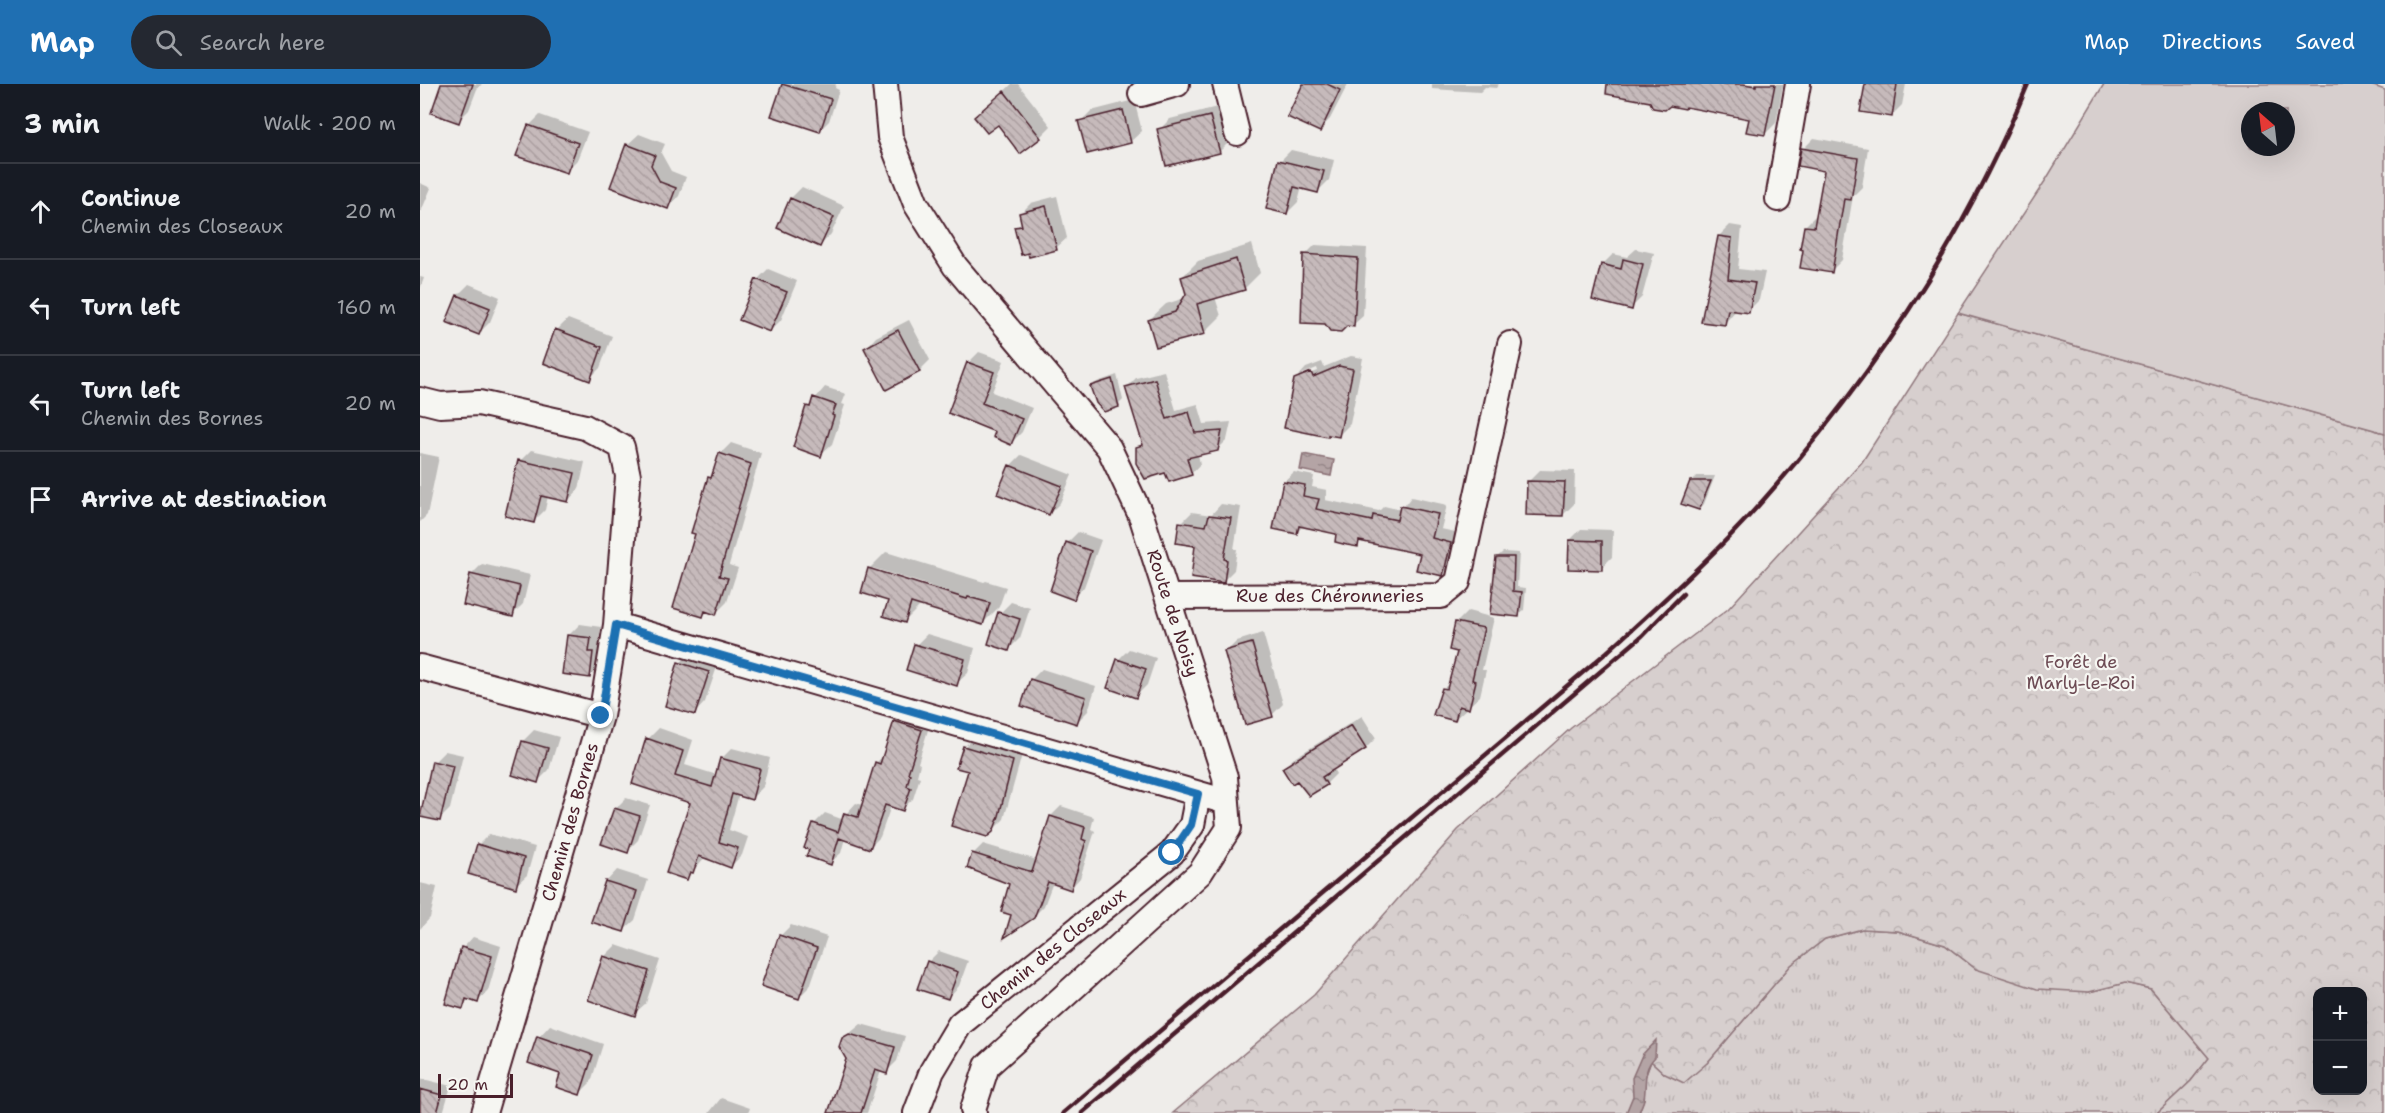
<!DOCTYPE html>
<html lang="en">
<head>
<meta charset="utf-8">
<style>
  body { margin:0; font-family:"Shantell Sans",sans-serif; background:#242831; color:#f1f3f6 }
  .controls { position:absolute; right:18px; bottom:18px; display:grid; overflow:hidden; border-radius:12px; box-shadow:0 6px 24px #0002 }
  .controls button { width:54px; height:54px; display:grid; place-items:center; padding:0; border:0; border-bottom:2px solid #363941; background:#171b24; color:#f1f3f6; font:30px sans-serif }
  .compass { position:absolute; left:1821px; top:18px; width:54px; height:54px; border-radius:50%; background:#171b24; box-shadow:0 6px 24px #0002; rotate:332deg }
  .scale { position:absolute; left:18px; bottom:15px; width:75px; box-sizing:border-box; padding-left:6px; border:3px solid #4a1f2b; border-top:0; font-size:16px; line-height:21px; white-space:nowrap; color:#4a1f2b; -webkit-text-stroke:4px #f6f6f2; paint-order:stroke }
  .stop { position:absolute; width:18px; height:18px; margin:-14px; border:4px solid #1f6fb2; border-radius:50%; background:#fff }
  .stop.end { background:#1f6fb2; border-color:#fff; box-shadow:0 2px 6px #0008 }
  .list { margin:0; padding:0; list-style:none }
  h2 { display:flex; justify-content:space-between; align-items:center; height:78px; margin:0; padding:0 24px; font-size:26px }
  h2 small { font-size:20px; font-weight:400; color:#9ea1a6 }
  .list li { display:grid; grid-template-columns:39px 1fr auto; gap:18px; align-items:center; box-sizing:border-box; height:96px; padding:0 24px; border-top:2px solid #363941 }
  .list b { display:block; font-size:22px; white-space:nowrap }
  .list p { margin:0; font-size:20px; white-space:nowrap; color:#9ea1a6 }
  .list em { font-size:20px; font-style:normal; color:#9ea1a6 }
  .icon { flex:none; width:33px; height:33px; fill:none; stroke:currentColor; stroke-width:2; stroke-linecap:round; stroke-linejoin:round }
  .map { position:relative; flex:none; width:1965px; height:1029px; overflow:hidden }
  header { display:flex; align-items:center; gap:36px; box-sizing:border-box; height:84px; padding:0 30px; background:#1f6fb2; color:#fff }
  header strong { font-size:28px }
  nav { display:flex; gap:33px; margin-inline-start:auto; font-size:21px }
  .search { width:420px; height:54px; background:#242831; display:flex; align-items:center; gap:15px; box-sizing:border-box; padding:0 21px; border-radius:33px; color:#9ea1a6; font-size:22px }
  main { display:flex }
  aside { flex:1; background:#171b24 }
  .map>svg:first-child { display:block }
</style>
</head>
<body>
<header>
<strong>Map</strong>
<div class="search"><svg class="icon" aria-label="search" viewBox="0 0 24 24"><circle cx="10" cy="10" r="6"/><path d="M15 15l6 6"/></svg>Search here</div>
<nav><a>Map</a><a>Directions</a><a>Saved</a></nav>
</header>
<main>
<aside>
<h2>3 min<small>Walk · 200 m</small></h2>
<ul class="list">
<li><svg class="icon" aria-label="ahead" viewBox="0 0 24 24"><path d="M12 20V5M6 11l6-6 6 6"/></svg><div><b>Continue</b><p>Chemin des Closeaux</p></div><em>20 m</em></li>
<li><svg class="icon" aria-label="left" viewBox="0 0 24 24"><path d="M17 20v-9H6M10 6l-5 5 5 5"/></svg><div><b>Turn left</b></div><em>160 m</em></li>
<li><svg class="icon" aria-label="left" viewBox="0 0 24 24"><path d="M17 20v-9H6M10 6l-5 5 5 5"/></svg><div><b>Turn left</b><p>Chemin des Bornes</p></div><em>20 m</em></li>
<li><svg class="icon" aria-label="arrive" viewBox="0 0 24 24"><path d="M6 21V4h12l-3 4 3 4H6"/></svg><div><b>Arrive at destination</b></div></li>
</ul>
</aside>
<div class="map">
<svg width="1965" height="1029" viewBox="0 0 1965 1029">
  <defs>
    <pattern id="grass-tufts" width="24" height="20" patternUnits="userSpaceOnUse" patternTransform="scale(1.5)"><rect width="24" height="20" fill="#d7cfce"/><path d="M3 7l-1-3M5 7V3M7 7l1-3M15 17l-1-3M17 17v-4M19 17l1-3" fill="none" stroke="#bab1b1"/></pattern>
    <pattern id="forest-crowns" width="20" height="18" patternUnits="userSpaceOnUse" patternTransform="scale(1.5)"><rect width="20" height="18" fill="#d7cfce"/><path d="M2 6a3 3 0 1 1 6 0M12 15a3 3 0 1 1 6 0" fill="none" stroke="#bab1b1"/></pattern>
    <pattern id="water-ripples" width="26" height="14" patternUnits="userSpaceOnUse" patternTransform="scale(1.5)"><rect width="26" height="14" fill="#b4a4a5"/><path d="M2 4q2-2 4 0t4 0M15 11q2-2 4 0t4 0" fill="none" stroke="#948587"/></pattern>
    <pattern id="building-back-hatch" width="6" height="6" patternUnits="userSpaceOnUse" patternTransform="scale(1.5)"><rect width="6" height="6" fill="#c6babb"/><path d="M-1 5l2 2M0 0l6 6M5-1l2 2" fill="none" stroke="#ac9fa1"/></pattern>
  </defs>
  <rect width="100%" height="100%" fill="#efedea"/>
  <filter id="ink" filterUnits="userSpaceOnUse"><feTurbulence type="fractalNoise" baseFrequency=".0167" numOctaves="2"/><feDisplacementMap in="SourceGraphic" scale="12" xChannelSelector="R" yChannelSelector="G"/><feConvolveMatrix kernelMatrix="1 2 1 2 8 2 1 2 1" color-interpolation-filters="sRGB"/></filter>
  <g filter="url(#ink)">
    <path fill="url(#grass-tufts)" stroke="#90777c" stroke-width="1.5" d="M1442,845L1478,847L1525,861L1556,885L1669,908L1705,899L1731,905L1789,974L1771,997L1737,1029H1219L1224,1014V996L1231,977L1245,990L1287,979L1371,881L1405,855Z"/>
    <path fill="url(#forest-crowns)" stroke="#90777c" stroke-width="1.5" fill-rule="evenodd" d="M1538,229L1965,349V1029H1737L1771,997L1789,974L1731,905L1705,899L1669,908L1617,905L1556,885L1525,861L1478,847L1442,845L1405,855L1371,881L1287,979L1264,999L1245,990L1231,977L1224,996V1014L1218,1029H753L894,911L1038,746L1151,644L1308,525L1442,378ZM1898,908H1942V1006H1898Z"/>
    <path fill="#d7cfce" stroke="#90777c" stroke-width="1.5" fill-rule="evenodd" d="M1684,0H1948L1965,6V349L1538,229L1627,94ZM1830,27H1866V63H1830Z"/>
    <path fill="url(#water-ripples)" stroke="#8a6f74" stroke-width="1.5" d="M883,370L914,376L911,392L880,386Z
      M1236,956L1235,973C1222,986 1227,999 1224,1015C1223,1020 1220,1024 1219,1029H1206L1213,1012L1212,994L1222,971Z"/>
    <path fill="#0003" fill-rule="evenodd" d="M23,0H62L57,5L49,26L38,37Z
      M363,0H416L415,4L419,6L409,37L399,47L353,31Z
      M592,0H598L631,42L620,53L556,33Z
      M885,0H928L910,35L899,46Z
      M1012,0H1079L1076,4L1065,3L1060,8L1012,5Z
      M1200,0H1363L1356,39L1345,50L1331,33L1231,17Z
      M1446,0H1486L1482,21L1471,32Z
      M714,16L722,47L710,58L660,38L671,27Z
      M801,22L810,57L799,68L739,46L750,35Z
      M120,31L168,48L157,76L146,87L109,42Z
      M219,50L245,60L241,69L251,87L266,93L259,112L247,124L207,61Z
      M1394,54L1448,64L1442,103L1433,112L1422,176L1411,187L1385,142L1396,131L1405,86L1383,65Z
      M871,66L914,76L909,96L898,107L882,103L878,118L867,129L860,77Z
      M0,99L11,104L0,130Z
      M382,103L424,122L411,150L400,162L359,143L371,114Z
      M637,112L647,154L636,164L596,144L602,138L600,130L611,119Z
      M1310,141L1322,143L1318,185L1345,188L1339,216L1328,227L1316,226L1305,239L1299,152Z
      M832,160L840,189L824,205L795,213L801,232L784,249L729,236L746,220L765,214L767,210L762,193L778,177Z
      M895,161L947,164L943,232L933,241L885,171Z
      M1216,165L1234,169L1222,213L1211,224L1182,181L1193,170L1207,173Z
      M348,185L377,197L361,236L350,247L337,196Z
      M0,193L4,194L0,205Z
      M49,200L80,213L70,238L59,249L38,211Z
      M148,235L192,252L180,284L169,295L137,246Z
      M489,236L510,276L499,287L467,304L446,264L456,253Z
      M559,268L584,277L572,308L612,324L602,348L591,359L577,347L529,328L548,279Z
      M931,272L943,274L930,340L919,351L875,296L886,284L902,278L904,283ZM897,284L898,287L882,293V290Z
      M744,287L756,326L778,320L784,340L811,338L807,356L798,365L778,370L780,380L771,390L746,387L718,364L724,358L707,303L716,294Z
      M697,291L703,316L698,321L672,303L677,298Z
      M405,303L426,310L422,320L425,321L412,360L400,371L388,323Z
      M311,359L341,369L309,481L318,484L307,518L296,529L288,527L283,532L277,449L290,394L294,390L300,370Z
      M111,366L165,378L159,405L148,417L128,412L125,426L114,437L100,377Z
      M0,369L19,373L7,431L0,438Z
      M601,371L652,391L640,419L629,430L590,382Z
      M1120,386L1155,387L1154,420L1143,431L1109,397Z
      M874,388L894,392L892,403L907,406L905,416L959,427L964,422L981,426L991,413L1027,421L1021,445L1040,449L1032,480L1023,490L1002,469L942,456L937,461L918,448L884,441L877,448L864,397Z
      M1277,392H1295L1284,420L1279,425L1272,398Z
      M801,420L821,423L814,465H817L814,486L803,497L761,439L772,428L791,431Z
      M1161,445L1193,446L1192,473L1181,484L1150,456Z
      M658,448L681,456L664,503L653,514L647,459Z
      M466,468L564,498L566,497L586,503L579,523L562,540L501,521L485,537L470,516L443,508L450,484ZM453,484L511,502L508,504L452,486Z
      M1083,468L1099,469L1097,503L1106,504L1104,526L1098,531L1077,473Z
      M62,480L110,491L103,520L92,531L51,491Z
      M591,518L610,524L600,554L589,565L580,529Z
      M1048,527L1074,534L1062,586H1066L1060,612L1035,635L1024,604L1031,597L1039,567L1036,539Z
      M160,540L181,543L179,557L184,558L181,581L170,592L149,551Z
      M843,549L863,620L852,631L806,568L817,557Z
      M507,550L555,564L548,589L536,600L496,561Z
      M709,565L736,574L727,601L716,612L698,576Z
      M271,568L299,577L285,618L274,630L260,579Z
      M622,585L676,602L668,627L657,638L611,596Z
      M486,627L511,636L498,679L500,680L497,692L500,693L493,715L482,725L471,722L460,753L450,763L425,754L421,769L410,779L394,740L405,729L424,736L426,730L436,719L443,721L456,679L465,670L475,638Z
      M942,632L956,654L946,664L913,684L916,690L906,700L877,695L864,684L874,674Z
      M239,644L273,656L265,681L297,691L301,675L312,664L350,674L343,703L332,714L319,710L309,746L328,753L322,771L311,782L285,773L267,794L272,718L228,655Z
      M114,646L139,653L129,686L118,697L103,657Z
      M555,652L603,667L584,735L567,752L544,663Z
      M25,667L43,671L30,725L19,736L14,678Z
      M206,714L230,721L218,756L207,767L195,725Z
      M641,722L674,733L671,745L675,747L660,794L650,805L633,798L624,822L613,833L593,830L591,799L553,770L563,760L617,776L631,732Z
      M69,750L115,763L107,791L95,802L58,761Z
      M197,786L228,796L215,836L203,847L186,798Z
      M0,799L17,803L10,834L0,845Z
      M371,841L407,853L390,902L379,913L360,852Z
      M53,853L81,862L68,907L58,917L50,915L42,923L43,864Z
      M196,861L240,876L226,919L214,930L170,915L185,872Z
      M519,867L548,877L539,902L528,914L508,878Z
      M441,940L485,952L477,977L466,988L461,987L447,1029H410L428,975L423,955Z
      M130,941L183,960L171,998L160,1009L142,989L110,978L119,953Z
      M3,995L31,1002L23,1029H0V998Z
      M301,1014L330,1024L328,1029H289Z"/>
    <path fill="url(#building-back-hatch)" stroke="#4a1f2b" stroke-width="1.5" d="M21,0H53L39,39L11,29Z
      M362,0L411,15L400,48L351,32Z
      M883,0H907L920,6L900,48L867,33Z
      M1187,0H1324L1336,2V0H1355L1345,51L1326,48L1329,35L1266,23L1265,25L1250,22L1245,26L1233,24L1230,18L1186,10Z
      M1445,0H1477L1472,33L1440,28Z
      M584,7L621,54L600,70L578,41L567,49L554,33Z
      M703,26L711,59L667,70L658,37Z
      M790,32L800,69L746,82L737,45Z
      M108,41L158,59L147,89L96,72Z
      M206,60L235,71L231,81L240,98L256,104L248,125L190,103Z
      M1381,64L1438,74L1431,116L1424,115L1412,189L1380,184L1383,166L1380,165L1384,142L1394,143L1404,87L1378,82Z
      M858,76L904,87L898,109L874,103L867,130L846,125Z
      M370,114L414,133L400,163L357,144Z
      M626,122L637,166L609,173L608,169L601,171L594,143L602,142L599,129Z
      M1298,152L1312,154L1308,195L1335,199L1329,229L1308,226L1305,241L1281,238Z
      M883,170L938,174L934,243L927,242L921,248L910,247L905,240L881,239Z
      M816,175L825,206L777,220L785,250L736,263L728,236L755,228L766,210L761,193Z
      M1203,175L1223,180L1212,226L1172,216L1181,180L1201,185Z
      M336,195L367,208L350,248L319,236Z
      M37,211L70,224L59,251L26,238Z
      M135,245L182,263L170,297L123,279Z
      M478,246L500,288L466,306L444,264Z
      M547,278L574,288L562,319L602,335L591,361L573,353L575,348L528,329Z
      M919,282L933,285L919,353L908,351V353L864,344L874,295L891,288L893,293Z
      M692,295L699,323L684,328L676,319L670,302Z
      M735,295L747,335L769,328L775,349L802,347L798,367L767,374L772,391L749,398L745,389L725,395L716,379V363L723,361L705,303Z
      M393,313L416,321L412,331L414,332L401,373L373,363L386,322L390,323Z
      M299,369L331,380L299,492L308,494L296,531L285,527L283,533L253,524L275,450L271,449L288,393L291,394Z
      M98,376L155,389L148,418L121,412L114,439L85,432Z
      M589,381L642,402L629,431L577,410Z
      M863,397L885,401L883,412L899,415L896,425L952,437L953,431L977,436L980,422L1018,430L1012,454L1031,459L1023,492L996,486L1000,470L939,457L938,463L927,461L915,458L916,450L879,442L877,450L853,445Z
      M1107,397L1145,398L1143,432L1106,431Z
      M1270,397H1291L1279,426L1261,420Z
      M789,431L811,434L804,475L807,476L804,499L771,494L775,462L756,459L759,438L786,442Z
      M1149,456L1182,457V486L1148,485Z
      M646,458L671,467L654,516L630,507Z
      M1076,473H1094L1093,507L1102,508L1099,533L1070,530Z
      M448,484L547,515L548,513L570,519L563,541L491,519L485,539L463,532L468,517L441,509Z
      M50,490L100,502L93,533L43,521Z
      M578,528L600,535L589,567L568,560Z
      M1035,538L1064,544L1052,596L1056,597L1049,625L1039,622L1035,637L1013,631L1022,604L1027,605L1037,568L1029,566Z
      M147,551L171,554L169,568H173L170,594L142,590Z
      M832,559L853,633L825,641L804,567Z
      M494,560L545,575L537,602L486,586Z
      M697,575L726,585L716,614L687,604Z
      M258,578L289,588L275,631L245,622Z
      M610,595L666,613L657,640L601,622Z
      M474,637L502,646L488,689L490,690L487,702L491,704L483,727L465,721L450,765L419,754L411,781L386,772L389,766L384,764L393,739L418,748L424,729L438,733L455,678L460,680Z
      M931,641L946,665L902,693L907,701L889,712L877,697L872,700L862,684Z
      M226,654L263,667L255,692L292,703L300,674L340,685L332,716L312,710L299,758L318,764L311,784L279,772L273,789L270,788L267,796L246,789L270,719L212,700Z
      M102,657L128,664L118,699L92,691Z
      M543,662L593,677L579,732L573,748L567,753L531,742L548,687L536,684Z
      M12,677L33,682L20,737L0,733Z
      M194,724L220,732L208,769L181,760Z
      M630,732L665,743L662,755L666,757L651,806L628,798L614,834L584,854L591,831L581,828L589,800L547,784L552,769L612,788Z
      M57,760L104,774L96,804L48,790Z
      M185,797L217,807L204,848L171,838Z
      M359,851L397,864L379,915L341,902Z
      M41,863L72,872L58,919L46,915L43,925L25,920Z
      M183,872L229,887L215,932L168,916Z
      M507,877L538,888L528,915L497,905Z
      M429,950L475,963L467,990L455,986L441,1029H408L426,975L419,963L422,954Z
      M117,952L173,971L160,1011L136,1003L140,990L108,979Z
      M0,1005L22,1011L17,1029H0Z"/>
    <g fill="none" stroke-linecap="round" stroke-linejoin="round">
      <defs>
        <path id="minor" d="M465,0L470,53L496,120L535,182L689,364L722,434L805,693L809,744L780,789L567,982L553,1025L554,1029
          M805,0L817,49
          M721,10L757,0
          M1358,115L1378,0
          M0,316L20,321L59,319L165,343L202,363L208,392L196,541L181,632L64,1029
          M748,513L1021,512L1038,498L1090,260
          M196,541L807,718
          M0,583L181,632
          M496,1029L512,987L540,940L752,769L772,741L778,710"/>
      </defs>
      <use href="#minor" stroke="#4a1f2b" stroke-width="28"/>
      <use href="#minor" stroke="#f6f6f2" stroke-width="24"/>
      <path stroke="#4a1f2b" stroke-width="4.5" d="M643,1029L1187,568C1241,519 1297,469 1346,413C1455,290 1545,152 1608,0
        M662,1029L1222,552L1263,510"/>
    </g>
  </g>
  <g fill="none" stroke-linecap="round" stroke-linejoin="round" filter="url(#ink)">
    <path stroke="#1f6fb2" stroke-width="8" d="M181,632L196,541L778,710L771,741L752,769"/>
  </g>
  <g text-anchor="middle" stroke-width="4.5" stroke-linejoin="round" paint-order="stroke">
    <g font-size="18" fill="#4a1f2b" stroke="#f6f6f2">
      <text x="910" y="518">Rue des Chéronneries</text>
      <text transform="translate(753 529) rotate(72)" y="6">Route de Noisy</text>
      <text transform="translate(150 738) rotate(-74)" y="6">Chemin des Bornes</text>
      <text transform="translate(633 865) rotate(-39)" y="6">Chemin des Closeaux</text>
    </g>
    <g font-size="18" fill="#6d4b54" stroke="#f6f6f2">
      <text x="1661" y="584">Forêt de<tspan x="1661" dy="21">Marly-le-Roi</tspan></text>
    </g>
  </g>
</svg>
<div class="controls">
<button>+</button>
<button>−</button>
</div>
<svg class="compass" viewBox="-18 -18 36 36"><path d="M0-13l5 13h-10z" fill="#e53935"/><path d="M0 13l5-13h-10z" fill="#9ea1a6"/></svg>
<div class="scale">20 m</div>
<div class="stop" style="left:752px;top:769px"></div>
<div class="stop end" style="left:181px;top:632px"></div>
</div>
</main>
</body>
</html>
